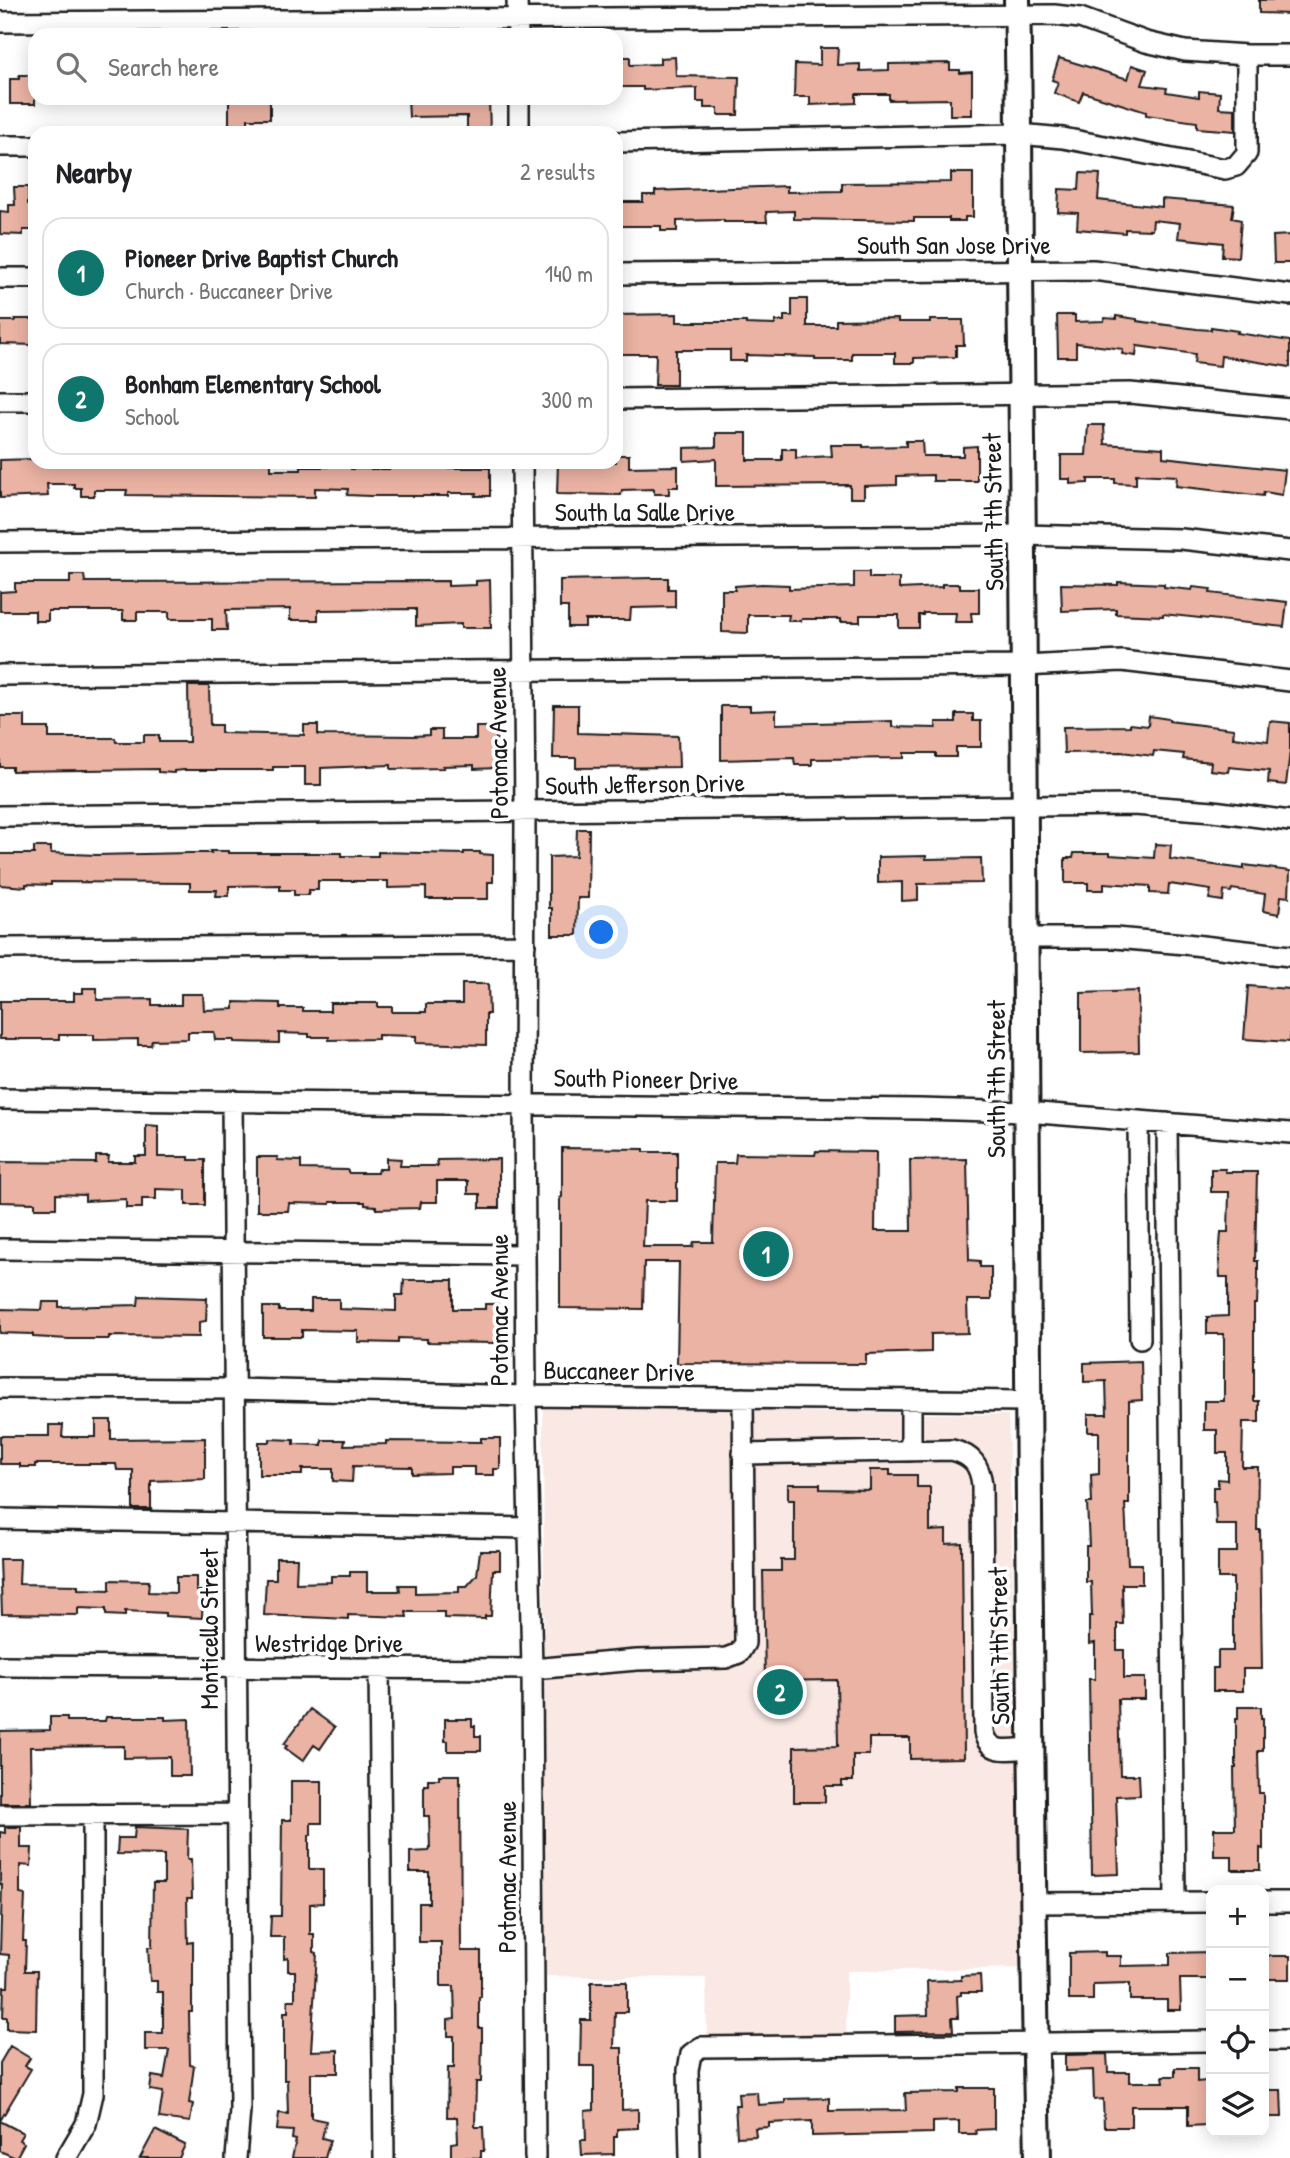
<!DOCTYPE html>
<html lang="en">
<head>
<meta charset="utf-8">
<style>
  body { margin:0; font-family:"Patrick Hand",sans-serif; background:#f6f6f6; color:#202124 }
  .controls { position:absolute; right:21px; bottom:21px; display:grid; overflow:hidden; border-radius:14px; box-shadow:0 4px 18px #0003 }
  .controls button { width:63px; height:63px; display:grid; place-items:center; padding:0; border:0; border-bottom:2px solid #e0e0e0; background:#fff; color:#202124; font:35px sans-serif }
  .you { position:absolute; left:602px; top:933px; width:24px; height:24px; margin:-18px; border:5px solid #fff; border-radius:50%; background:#1a73e8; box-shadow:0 0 0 10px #1a73e833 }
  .badge { display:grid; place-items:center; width:46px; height:46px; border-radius:50%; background:#0f766e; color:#fff; font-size:23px; font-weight:700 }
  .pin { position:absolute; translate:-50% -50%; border:4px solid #fff; box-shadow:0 2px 7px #0006 }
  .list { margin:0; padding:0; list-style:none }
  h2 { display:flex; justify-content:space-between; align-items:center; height:91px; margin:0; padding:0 28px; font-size:30px }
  h2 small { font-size:23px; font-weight:400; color:#757577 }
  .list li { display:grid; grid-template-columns:46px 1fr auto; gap:21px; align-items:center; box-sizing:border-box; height:112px; margin:0 14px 14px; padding:0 14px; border:2px solid #e0e0e0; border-radius:21px }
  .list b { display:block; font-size:26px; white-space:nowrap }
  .list p { margin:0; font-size:23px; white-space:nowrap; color:#757577 }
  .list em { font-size:23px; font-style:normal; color:#757577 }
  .icon { flex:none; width:38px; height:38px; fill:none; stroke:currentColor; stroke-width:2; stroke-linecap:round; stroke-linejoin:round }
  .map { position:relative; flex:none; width:1290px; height:2158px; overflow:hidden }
  .search { position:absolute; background:#fff; box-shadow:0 4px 18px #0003; left:28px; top:28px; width:595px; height:77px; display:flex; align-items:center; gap:18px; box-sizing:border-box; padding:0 24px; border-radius:21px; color:#757577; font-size:26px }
  .panel { position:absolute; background:#fff; box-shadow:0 4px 18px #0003; left:28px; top:126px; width:595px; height:343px; border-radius:21px }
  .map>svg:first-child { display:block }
</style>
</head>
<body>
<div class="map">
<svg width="1290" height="2158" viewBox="0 0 1290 2158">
  <rect width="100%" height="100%" fill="#fff"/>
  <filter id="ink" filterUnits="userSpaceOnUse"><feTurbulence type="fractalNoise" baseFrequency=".0143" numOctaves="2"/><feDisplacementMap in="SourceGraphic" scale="14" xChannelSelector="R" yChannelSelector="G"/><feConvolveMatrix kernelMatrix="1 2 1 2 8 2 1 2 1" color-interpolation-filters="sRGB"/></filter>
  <g filter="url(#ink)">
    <path fill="#f9e8e4" d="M543,1407L1008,1415L1025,1968L846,1971V2037L707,2038L706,1978L546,1976Z"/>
    <path fill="#ebb3a4" stroke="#1c1c1c" stroke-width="2" d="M1259,0H1290V14L1259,13Z
      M820,48H838L837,65L860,64V71L889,70V64L950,63V70H960V73L972,72V115H950V99L889,100V94H856V103L810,105V97H794L795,64L820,65Z
      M617,57H630V65L660,64V58L675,57L676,76L739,77L738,115H718V108H704V102H697V88L643,90V87H616Z
      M1059,58L1128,79L1132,65L1147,70L1142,85L1167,88L1166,92L1199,97V91L1220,93L1219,108L1235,109V131L1197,128V122L1146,115V112L1083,92L1079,102L1054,93L1058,82L1052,80Z
      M19,75H35V104H10V79H19Z
      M229,98H270V119H248V133H229Z
      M408,98H489L490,133H467V116L409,117Z
      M951,173H973V217H965V221H949V218H914V221L794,219V211L766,212L767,222H724V220L677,221V231H661V226H616V202H643V195H655V191L787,186V192L842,191V183L951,182Z
      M1080,173L1100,174L1098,200L1162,207V199L1234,205L1232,218L1241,220L1238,257L1222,256L1223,243L1178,238L1180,223L1153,220L1152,230L1125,229V233L1077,229L1078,213L1058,212L1059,189L1079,190Z
      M14,187H28V204H35V230H23V235L0,234V211L9,212V205H15Z
      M1290,235V263H1274L1273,236Z
      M792,299H807V326H836V320L898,319V322H930V320H963L964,345H956V357L914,358V363H895V353H852V360H815V357L746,355V361H730V350H676V385H655L656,354H617L616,315L677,314V322H746V324L775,325V321H784V316H792Z
      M1057,315H1075V322L1104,321L1105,318L1116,319V316L1137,319V321L1197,329L1211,330V327L1238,331L1237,333L1290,341V367L1221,356L1220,366L1194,363L1195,354L1137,346L1136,356L1122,354L1123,349L1076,343V357H1058Z
      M15,319H34L35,345L0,344V321H15Z
      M1088,425H1104L1105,444L1163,448V457L1285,470L1282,495L1264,492L1263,496L1176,486L1177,476L1136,474V484L1115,483V479H1088V483L1070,484V479H1061V455H1086Z
      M716,433H747V460H782V449H796V458L832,456L831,445H863V447L906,446V441H922L923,456H963V447L977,446V481H933V475L897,476V485L864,486V498H850V485L716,486V459L684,461V448L716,447Z
      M616,455H629V467L678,466V487H669V494H654V489L622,490L621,495L557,494L558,462H616Z
      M35,459V462H271V470H301V467H328V462H351V469H390V462H403V468H431V462H448V468H490V496H475L476,493H448V496H370L347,495L348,489L315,488V497L126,495L127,490H94V496H81V488H74V484H47L48,496L0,498V460Z
      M854,572H869V578H899V589L942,587V584H960V588H979V613H971L972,622H955L956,613H923V615H919V628H899V615H860V622H841V619H802L801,621H788L789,615H748V633L722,632V590H735V586L762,584L789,585V589L854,587Z
      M70,575H84L85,582L448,581V586L476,585V581L490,580L491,628H461V624L416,626V609L318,610V620H290V609L226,610L227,630H212V619H169V612H137V620H123V611H48V621H35V611H0V592L15,591V583H70Z
      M652,578H668V589H675V607L631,608L630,620H585V627H568V607H560V580Z
      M1118,582L1164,584V587L1192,590L1193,587L1211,589L1210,593L1287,602L1284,627L1163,614V616L1116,614V609L1062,611L1061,584L1118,585Z
      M188,686H209L210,725H221V733L304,735V725H318V735L414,736L429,735V730H442V739H476V727H496L497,768L474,769V765L443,766L444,768L391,769V765L321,768V785H305V767H273V770H184L174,771V773L158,772V769L12,771V767H0V716H25V728H49V738H115L116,742H144V735H159V742H189Z
      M554,705H578V733L678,736L679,767L576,768V758H553Z
      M721,706H750V711L776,710V724L892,721V727L936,728V722H956V714H973V721H981V747H956V757H936V753H904V758L812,759V765H795L794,758L721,760Z
      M1149,716L1169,719V721L1234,729L1233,737L1268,741L1270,721L1290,723V751L1286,785L1268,783L1269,771L1229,767L1228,772L1210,770L1211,762L1183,759L1184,754L1154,751L1153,756L1121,752L1064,753L1063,727L1130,726V724L1148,726Z
      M577,829H589L588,898H578L577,935H552V908H549V857L576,856Z
      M1155,844L1171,845L1170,859L1244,869V865L1290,871L1289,897L1281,896L1279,914L1263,911L1265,894L1232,889L1231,892L1224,891L1223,901L1209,899L1211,890L1169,884L1168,894L1150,893V886L1104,883V890H1088V883H1065V858H1073L1074,853H1110V855L1154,858Z
      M34,847H51V853L96,855L190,853H211L210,851H229V853H342V856H378V852L464,854V852H480V854L493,855V882H488V899H426V887L388,888V881H318V890H309V895H294V890H280V885L229,886V896H216L217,890H190V883L51,882V885L26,884V887L0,885V854H34Z
      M926,856V859L981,858L982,883L918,884V900L902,901V882L878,883V857Z
      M462,984H488L489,1014H486V1045L416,1043V1036L378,1035V1039L329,1040V1037H309V1034L279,1033V1043L234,1042V1040H215L214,1032H188V1039L152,1040L151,1045H138V1039L94,1040V1035H59V1039H0V1001H74V993H83V988H97V1000L152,999V1005H181V994H203L204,1010L234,1009V1002L280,1003V1008H303V1011H330V1003H378V1007H392V1012H426V1004H462Z
      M1248,986L1290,989V1042L1244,1039Z
      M1138,991L1139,1052L1081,1053V993Z
      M146,1125L158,1126V1157H189V1160H205V1205H186V1190L156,1189V1199H142V1208H126V1199L85,1201V1195L56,1194V1208H35V1203L0,1202V1162L96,1163V1156H109L108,1162H135V1156H146Z
      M562,1148L644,1149V1152H677V1201H645L643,1247H693L694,1242H713L715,1163H735L736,1154L815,1155L816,1151L876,1152L875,1231H911L910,1160L967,1159L969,1260L980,1261V1267H991V1300H967L968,1333L931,1334V1352L866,1354V1364L677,1363L679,1262H644L643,1309L560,1308V1198L562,1197Z
      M257,1157H278L277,1160L301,1161V1169L347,1170L349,1173H377L378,1169H386V1158L401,1159L400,1166H438L437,1160L499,1159V1208H480V1194H468V1181H437V1202H421L420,1208L376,1209V1206L365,1205V1202H330V1204L289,1203L288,1211H257Z
      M1211,1169H1225V1172H1257L1255,1261H1258V1277L1257,1304H1254V1401H1259V1422H1243L1242,1467H1258L1257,1530H1260L1262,1669H1243V1691H1213V1668H1218V1651H1233V1578H1218V1552H1237V1525H1216L1215,1502H1213V1487H1218V1479L1227,1480V1453H1217V1430H1204V1401H1224V1334H1207V1317L1228,1316V1277H1220L1219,1260L1221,1232H1228L1229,1192H1211Z
      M404,1280H453V1309H485V1304H498L497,1343L427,1342V1339L398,1338V1343L358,1342V1331L302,1330V1337H263V1307H279V1311H311V1299H339V1309L396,1311V1295H403Z
      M139,1296L207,1298L206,1321L199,1322V1337L109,1336V1339H69L33,1337V1334L0,1333V1309L42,1310L43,1302H59V1307L138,1305Z
      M1141,1361L1142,1400L1129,1401V1504H1125L1128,1564H1142V1584H1122L1123,1624H1117V1650H1124V1678H1145V1699H1118L1120,1775H1139L1140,1795L1116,1796L1119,1874L1092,1875L1089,1679H1095V1643L1089,1644V1616H1092L1091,1582H1086V1546H1089L1087,1503H1092L1091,1475L1099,1474V1432H1088V1414H1107L1106,1381L1084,1382V1363Z
      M96,1420H111V1439L205,1438V1479L151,1481V1509H133V1470H117L116,1464H35V1467H20V1464H0V1436H49V1425H63L62,1437H96Z
      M481,1438H500V1469H494V1475H475V1467H450V1473L412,1474V1467L353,1466L352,1482L333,1481V1469H302V1475H259V1442H270V1439L294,1440V1444L322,1445V1440H345L344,1445L386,1444V1441L481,1442Z
      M870,1470H890V1475H917V1487H930V1531L946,1530V1544L962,1543L964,1758L910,1759V1738H869V1755H853V1781H842V1786H825V1802H794V1747L838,1746L837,1680L765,1681L763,1571H781V1560H794V1500H788V1484H820V1489L870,1490Z
      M480,1551H500V1570H493L491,1616H485V1619L444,1618V1612H406L407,1617L348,1615V1619L264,1615L266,1579H276V1558H297L296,1583L331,1582V1576H350V1572H367V1591H400L399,1585H415V1593L459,1592V1586H467L477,1575Z
      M0,1559H20L19,1584L78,1585V1589L110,1590V1580L149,1581L148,1592L176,1593V1577H196V1591H203L202,1618L165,1616V1613L125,1611V1616L106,1615V1609L78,1608V1615L2,1614Z
      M1238,1707H1261V1718H1263V1751H1258L1259,1793H1263V1849L1260,1848V1870H1232V1856H1214V1829H1235L1234,1768H1236V1718H1238Z
      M310,1709L335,1727L320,1749L314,1745L303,1761L285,1748L287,1746L284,1744Z
      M50,1717H67V1721H105L106,1717H165V1720L189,1719L190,1776H170V1757L124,1758V1746L30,1747L31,1803H0V1731L50,1730Z
      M445,1719H472V1726H475V1736H481V1751H448V1741H445Z
      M439,1775H460L461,1951H481V1997H479V2028H482V2043L481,2082H476L475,2127H483L484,2151H481V2158L451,2157V2143L458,2142L457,2117H447L448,2068H454V2036H448V2020L455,2019L454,1986H441V1942H419V1903H429V1872H410V1852L429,1851L430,1849L429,1816H424V1785H428V1779H439Z
      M291,1781H322V1823H311V1835H309V1869H323V1903L310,1904V1934H314V1952L317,1953L311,2051L338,2050V2073H311V2118L326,2121L322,2138L330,2140L325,2158H292L296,2140L292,2139L293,2131L277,2130L279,2113L288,2114L287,2080H284V2012H288V2000H295V1971H288V1958L284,1959V1937H270L271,1916H281L282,1820H291Z
      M5,1827H21V1848H32L31,1866L20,1865V1894L25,1895L23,1941H26L25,1971H37L36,2030L7,2029V2017H3L4,1987H8L9,1955L0,1954L2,1885L0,1884V1832L5,1833Z
      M135,1827L188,1829L187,1859H191L192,1898H187L188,1943L193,1942V1987H192V2012H189L190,2065L194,2066L189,2103L193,2104L190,2122L159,2118L163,2092L150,2090L152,2076L164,2078L169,2050H145V2033H163V1992H157V1981H150L148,1947H152L153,1883H164V1855L117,1854L118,1838H134Z
      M1105,1952V1956H1121V1966L1170,1965V1953L1211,1952V1979H1180L1181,2010H1167V2000H1130V1983L1093,1984V2000H1069V1953Z
      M1264,1956H1290V1979H1264Z
      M980,1975L981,1992H961V1995L957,1996L958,2018H952L953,2031L895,2032V2016L928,2015L927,1981L961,1980V1976Z
      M591,1982H627V2012H615L614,2048H622V2110L638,2109V2128L617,2129V2137H614V2154L582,2155L581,2140H586L585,2111L594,2110V2066H580L581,2020H591Z
      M10,2046L30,2058L25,2066L31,2069L0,2121L23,2133L19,2140L24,2143L16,2158L0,2151V2063Z
      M1107,2054L1108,2072H1130V2082H1164L1163,2076H1175V2068H1197V2082L1206,2081L1207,2125L1188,2126V2106H1131V2127H1104L1103,2099L1094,2100L1093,2070L1065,2071V2055Z
      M959,2088H994V2129L975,2130L976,2134H959V2121L933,2122V2133L812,2136V2121L769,2123V2127L755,2128L756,2136L737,2137L735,2105H739L738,2093L757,2092L758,2105L785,2103V2099L829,2098V2111L906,2110L905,2093L959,2092Z
      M1264,2090H1281L1282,2117H1264Z
      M155,2130L185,2145L179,2158H140Z"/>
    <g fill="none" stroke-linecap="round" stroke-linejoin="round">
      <defs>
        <path id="minor" d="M517,0L518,35
          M0,22L1054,15L1080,18L1146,42L1185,51L1247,55H1290
          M519,98V133
          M616,142L1019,134L1063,138L1225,169L1236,166L1247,153V55
          M0,146H35
          M616,274L1093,270L1290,295
          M0,278H35
          M616,399L1130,393L1290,409
          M0,401H35
          M522,462L525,812L524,1104L526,1396L532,1669L535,2158
          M0,542L1023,535L1181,539L1290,551
          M0,675L1024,666L1122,661L1290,681
          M0,816L1134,805L1213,811L1290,821
          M1026,938H1115L1185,944L1290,956
          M0,948L525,945
          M0,1099L920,1109L1026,1112L1290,1133
          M232,1100L240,2110L236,2158
          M1138,1121L1140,1339
          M1167,1123L1175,1902
          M0,1249L525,1255
          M0,1388L234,1389L526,1396L1027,1401
          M911,1400V1451
          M743,1454L952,1450C972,1455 980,1465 982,1485L984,1732C989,1756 1011,1749 1030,1748
          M0,1519L529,1528
          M0,1666L532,1669L637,1660L726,1658L739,1653L745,1643L743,1398
          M379,1669L384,2158
          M0,1815L236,1814
          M1264,1902H1290
          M1032,1903L1211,1902
          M1264,2040H1290
          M66,2158L86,2124L93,2094V1814
          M690,2158L688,2070L691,2054L701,2047L1211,2041"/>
        <path id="major" d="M1017,0C1020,116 1019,231 1021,347C1028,951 1025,1554 1038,2158"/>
      </defs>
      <use href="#minor" stroke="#1c1c1c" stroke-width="24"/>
      <use href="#major" stroke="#1c1c1c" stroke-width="30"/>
      <use href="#minor" stroke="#fff" stroke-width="19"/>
      <use href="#major" stroke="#fff" stroke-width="24"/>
    </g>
  </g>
  <g text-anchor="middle" stroke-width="7" stroke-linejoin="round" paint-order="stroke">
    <g font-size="26" fill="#1c1c1c" stroke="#fff">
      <text x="954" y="254">South San Jose Drive</text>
      <text x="645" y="521">South la Salle Drive</text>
      <text transform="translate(993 512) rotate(-91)" y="9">South 7th Street</text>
      <text transform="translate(498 743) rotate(-91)" y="9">Potomac Avenue</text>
      <text transform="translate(645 784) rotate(-1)" y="9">South Jefferson Drive</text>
      <text transform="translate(646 1079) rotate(1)" y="9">South Pioneer Drive</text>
      <text transform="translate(996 1079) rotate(-90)" y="9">South 7th Street</text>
      <text transform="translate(499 1310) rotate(-90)" y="9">Potomac Avenue</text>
      <text transform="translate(619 1371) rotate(1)" y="9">Buccaneer Drive</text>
      <text transform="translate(209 1629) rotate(-90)" y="9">Monticello Street</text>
      <text x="329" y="1652">Westridge Drive</text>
      <text transform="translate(999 1646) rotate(-91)" y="9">South 7th Street</text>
      <text transform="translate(507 1877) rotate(-90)" y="9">Potomac Avenue</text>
    </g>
  </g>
</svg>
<div class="controls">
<button>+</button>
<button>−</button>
<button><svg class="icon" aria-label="locate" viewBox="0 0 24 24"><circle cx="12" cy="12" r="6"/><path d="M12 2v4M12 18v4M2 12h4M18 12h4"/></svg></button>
<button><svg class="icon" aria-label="layers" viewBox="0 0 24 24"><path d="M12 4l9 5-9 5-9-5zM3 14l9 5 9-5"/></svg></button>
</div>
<div class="you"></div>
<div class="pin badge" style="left:766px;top:1254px">1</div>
<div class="pin badge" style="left:780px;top:1692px">2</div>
<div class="search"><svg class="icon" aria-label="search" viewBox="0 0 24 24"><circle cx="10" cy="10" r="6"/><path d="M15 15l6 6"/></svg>Search here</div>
<section class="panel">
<h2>Nearby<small>2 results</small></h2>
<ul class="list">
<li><span class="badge">1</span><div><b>Pioneer Drive Baptist Church</b><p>Church · Buccaneer Drive</p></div><em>140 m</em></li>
<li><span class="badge">2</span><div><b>Bonham Elementary School</b><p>School</p></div><em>300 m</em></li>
</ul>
</section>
</div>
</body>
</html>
